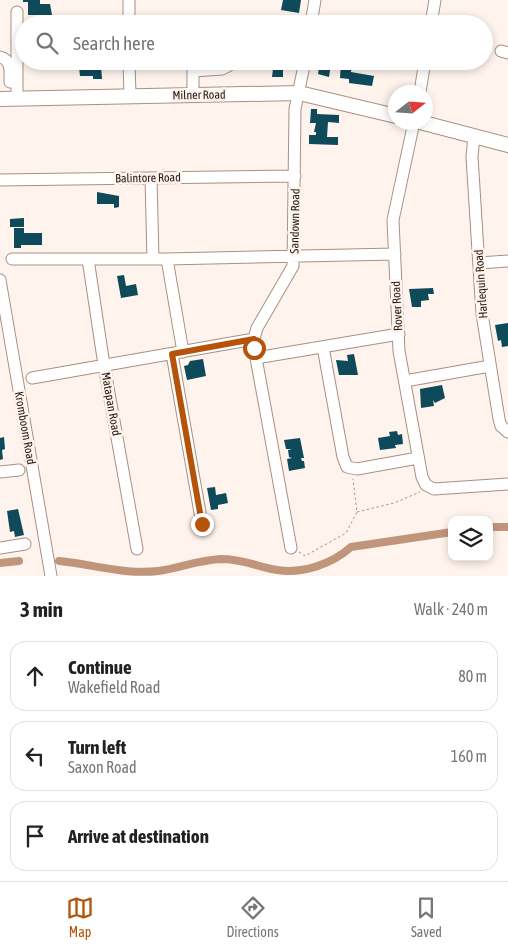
<!DOCTYPE html>
<html lang="en">
<head>
<meta charset="utf-8">
<style>
  body { margin:0; font-family:"Asap Condensed",sans-serif; background:#f6f6f6; color:#222 }
  .controls { position:absolute; right:15px; bottom:15px; display:grid; overflow:hidden; border-radius:10px; box-shadow:0 2px 8px #0003 }
  .controls button { width:45px; height:45px; display:grid; place-items:center; padding:0; border:0; border-bottom:1px solid #e0e0e0; background:#fff; color:#222; font:25px sans-serif }
  .compass { position:absolute; left:388px; top:85px; width:45px; height:45px; border-radius:50%; background:#fff; box-shadow:0 2px 8px #0003; rotate:73deg }
  .stop { position:absolute; width:15px; height:15px; margin:-11px; border:4px solid #b45309; border-radius:50%; background:#fff }
  .stop.end { background:#b45309; border-color:#fff; box-shadow:0 1px 5px #0008 }
  .list { margin:0; padding:0; list-style:none }
  h2 { display:flex; justify-content:space-between; align-items:center; height:65px; margin:0; padding:0 20px; font-size:21px }
  h2 small { font-size:16px; font-weight:400; color:#767676 }
  .list li { display:grid; grid-template-columns:32px 1fr auto; gap:15px; align-items:center; box-sizing:border-box; height:70px; margin:0 10px 10px; padding:0 10px; border:1px solid #e0e0e0; border-radius:15px }
  .list b { display:block; font-size:19px; white-space:nowrap }
  .list p { margin:0; font-size:16px; white-space:nowrap; color:#767676 }
  .list em { font-size:16px; font-style:normal; color:#767676 }
  .icon { flex:none; width:28px; height:28px; fill:none; stroke:currentColor; stroke-width:2; stroke-linecap:round; stroke-linejoin:round }
  .map { position:relative; flex:none; width:508px; height:576px; overflow:hidden }
  .search { position:absolute; background:#fff; box-shadow:0 2px 8px #0003; left:15px; right:15px; top:15px; height:55px; display:flex; align-items:center; gap:12px; box-sizing:border-box; padding:0 18px; border-radius:28px; color:#767676; font-size:19px }
  .sheet { height:305px; background:#fff }
  nav { display:flex; justify-content:space-around; align-items:center; box-sizing:border-box; height:70px; border-top:1px solid #e0e0e0; background:#fff; font-size:14px; color:#767676 }
  nav a { display:grid; justify-items:center; gap:2px }
  nav .on { color:#b45309 }
  .map>svg:first-child { display:block }
</style>
</head>
<body>
<div class="map">
<svg width="508" height="576" viewBox="0 0 508 576">
  <rect width="100%" height="100%" fill="#fef3ed"/>
  <g fill="none" stroke-linecap="round" stroke-linejoin="round">
    <path stroke="#c1957c" stroke-width="8" d="M489,527H508
      M59,561C92,564 125,575 158,571C179,568 199,560 221,559C243,559 258,567 277,570C303,574 332,564 351,547L452,532
      M0,563L19,561"/>
  </g>
  <path fill="#0e4a5a" d="M23,0H40V4H50L52,15H28V2H23Z
    M283,0H301L299,13L281,10Z
    M86,61H105V65H101L102,79H93V76H80L79,67L86,66Z
    M274,61H291L290,69L283,68V77H272Z
    M320,61H338V65L331,64L329,77L318,74Z
    M341,61H352L351,72L374,76L372,86L349,83V79L340,78Z
    M311,109H317V114L339,115V123L328,122L327,137H338V145L309,144V135H316V132H314L316,123H310Z
    M97,192L119,196V207L114,208V204H97Z
    M24,218V227H10V219Z
    M14,228H24V233H42V245H21V248H14Z
    M124,275L126,286L136,284L138,295L121,298L117,276Z
    M433,288L434,294H428L429,300L421,301V307H412L409,289Z
    M508,323V346L502,347L501,340L498,341L495,325Z
    M354,354L358,375H339L336,360L348,361L347,355Z
    M203,359L206,376L187,380L184,366L188,365L190,361Z
    M442,385L445,398L435,403L433,400L434,406L421,408L420,389Z
    M397,431L398,435L402,434L403,444L395,445L396,448L380,450L378,438L390,436L389,432Z
    M4,437L5,449L2,450L3,459L0,460V438Z
    M300,438L304,458H301L302,461H304L305,468L289,471L287,459L292,458L289,457L288,450L292,449H286L284,440Z
    M215,487L216,495L226,493L228,503L218,505V509L211,510L207,488Z
    M18,509L24,535L15,537L14,531L10,532L7,511Z"/>
  <g fill="none" stroke-linecap="round" stroke-linejoin="round">
    <defs>
      <path id="minor" d="M129,0V24
        M311,24L315,0
        M431,24L435,0
        M501,51L508,53
        M0,57C12,60 10,72 10,82
        M129,61L130,96
        M193,61V95
        M193,71L222,69L228,66L230,61
        M420,92L425,61
        M17,99V12
        M414,122L393,220L399,351L422,477L426,485L434,489L508,484
        M474,136L472,157L482,314L499,419L501,426L508,432
        M151,178L153,259
        M0,180L295,176
        M12,259H167L395,254
        M88,259L104,365L137,549
        M167,259L183,352
        M479,263L508,261
        M0,280L51,576
        M323,347L343,457L347,467L357,469L418,458
        M172,354L202,524
        M256,358L399,334
        M32,378L254,339
        M405,381L490,366
        M0,472L19,470
        M0,548L25,544
        M291,548L256,358L254,339L257,328L293,266L295,109L305,61"/>
      <path id="major" d="M0,99L299,93L396,116
        M420,122L508,145"/>
    </defs>
    <use href="#minor" stroke="#a89082" stroke-width="13"/>
    <use href="#major" stroke="#a89082" stroke-width="16"/>
    <path stroke="#a09690" stroke-width="1" stroke-dasharray="2.5 2.5" stroke-linecap="butt" d="M357,512L394,503L420,492
      M299,552L305,556L346,533L357,512L353,479"/>
    <use href="#minor" stroke="#fff" stroke-width="11"/>
    <use href="#major" stroke="#fff" stroke-width="14"/>
  </g>
  <g fill="none" stroke-linecap="round" stroke-linejoin="round">
    <path stroke="#b45309" stroke-width="6" d="M202,524L172,354L254,339V348"/>
  </g>
  <g text-anchor="middle" stroke-width="5" stroke-linejoin="round" paint-order="stroke">
    <g font-size="12" fill="#251c16" stroke="#fef3ed">
      <text transform="translate(199 95) rotate(-1)" y="4">Milner Road</text>
      <text transform="translate(148 178) rotate(-1)" y="4">Balintore Road</text>
      <text transform="translate(295 221) rotate(-89)" y="4">Sandown Road</text>
      <text transform="translate(481 284) rotate(-94)" y="4">Harlequin Road</text>
      <text transform="translate(397 306) rotate(-93)" y="4">Rover Road</text>
      <text transform="translate(111 404) rotate(80)" y="4">Matapan Road</text>
      <text transform="translate(25 428) rotate(80)" y="4">Kromboom Road</text>
    </g>
  </g>
</svg>
<div class="controls">
<button><svg class="icon" aria-label="layers" viewBox="0 0 24 24"><path d="M12 4l9 5-9 5-9-5zM3 14l9 5 9-5"/></svg></button>
</div>
<svg class="compass" viewBox="-18 -18 36 36"><path d="M0-13l5 13h-10z" fill="#e53935"/><path d="M0 13l5-13h-10z" fill="#767676"/></svg>
<div class="stop" style="left:254px;top:348px"></div>
<div class="stop end" style="left:202px;top:524px"></div>
<div class="search"><svg class="icon" aria-label="search" viewBox="0 0 24 24"><circle cx="10" cy="10" r="6"/><path d="M15 15l6 6"/></svg>Search here</div>
</div>
<section class="sheet">
<h2>3 min<small>Walk · 240 m</small></h2>
<ul class="list">
<li><svg class="icon" aria-label="ahead" viewBox="0 0 24 24"><path d="M12 20V5M6 11l6-6 6 6"/></svg><div><b>Continue</b><p>Wakefield Road</p></div><em>80 m</em></li>
<li><svg class="icon" aria-label="left" viewBox="0 0 24 24"><path d="M17 20v-9H6M10 6l-5 5 5 5"/></svg><div><b>Turn left</b><p>Saxon Road</p></div><em>160 m</em></li>
<li><svg class="icon" aria-label="arrive" viewBox="0 0 24 24"><path d="M6 21V4h12l-3 4 3 4H6"/></svg><div><b>Arrive at destination</b></div></li>
</ul>
</section>
<nav>
<a class="on"><svg class="icon" aria-label="map" viewBox="0 0 24 24"><path d="M3 6l6-2 6 2 6-2v14l-6 2-6-2-6 2zM9 4v14M15 6v14"/></svg>Map</a>
<a><svg class="icon" aria-label="directions" viewBox="0 0 24 24"><path d="M12 3l9 9-9 9-9-9zM9 14v-3h6M13 9l2 2-2 2"/></svg>Directions</a>
<a><svg class="icon" aria-label="saved" viewBox="0 0 24 24"><path d="M7 4h10v16l-5-4-5 4z"/></svg>Saved</a>
</nav>
</body>
</html>
